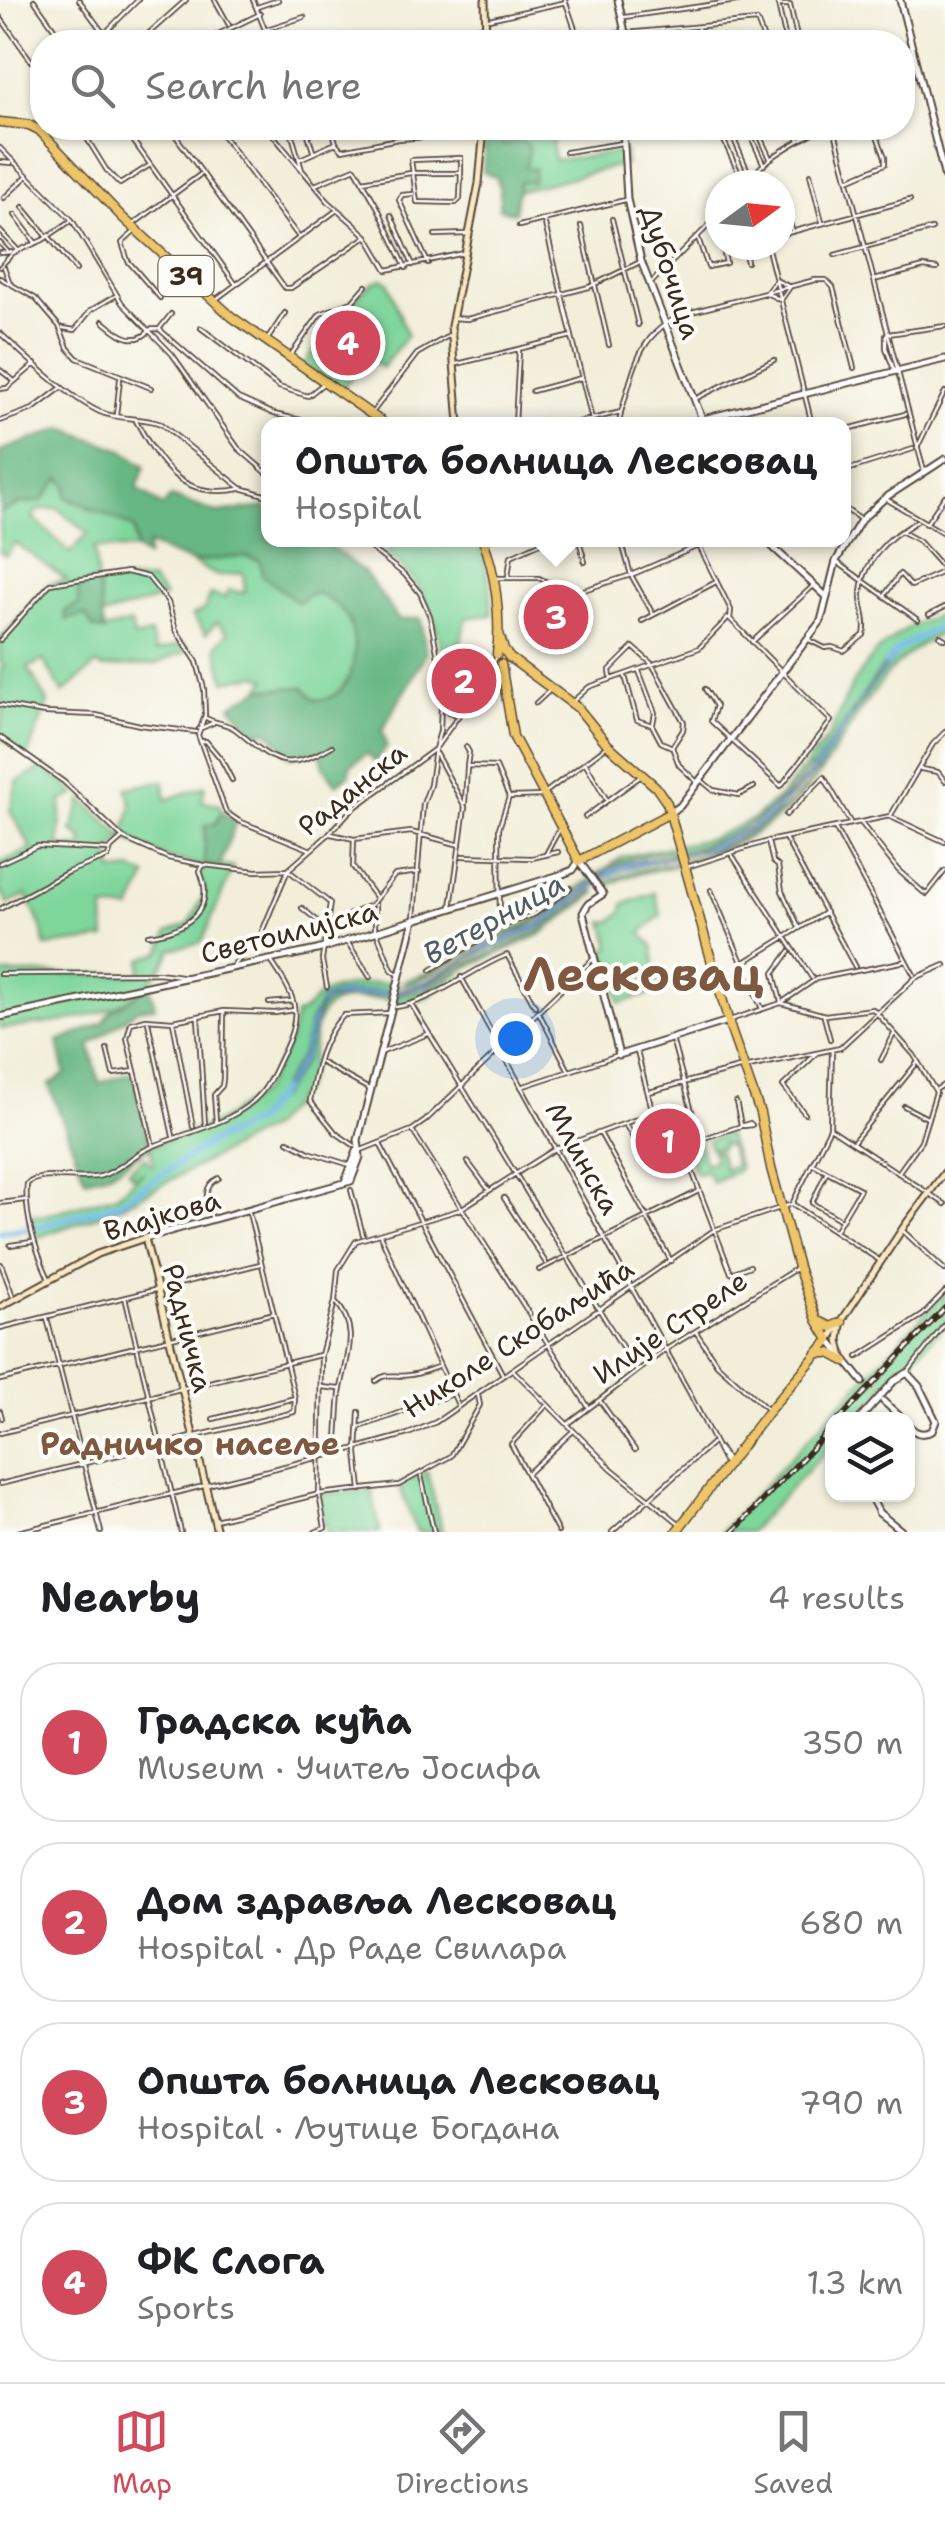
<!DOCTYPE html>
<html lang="en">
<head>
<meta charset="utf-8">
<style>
  body { margin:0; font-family:"Shantell Sans",sans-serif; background:#f2f2f2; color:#202124 }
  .controls { position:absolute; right:30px; bottom:30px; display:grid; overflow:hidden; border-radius:20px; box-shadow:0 2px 8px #0004 }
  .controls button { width:90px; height:90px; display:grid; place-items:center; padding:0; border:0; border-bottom:2px solid #e0e0e0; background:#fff; color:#202124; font:50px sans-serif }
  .compass { position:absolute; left:705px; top:170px; width:90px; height:90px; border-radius:50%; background:#fff; box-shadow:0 2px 8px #0004; rotate:75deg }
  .you { position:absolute; left:515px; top:1038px; width:35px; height:35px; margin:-25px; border:8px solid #fff; border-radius:50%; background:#1a73e8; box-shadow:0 0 0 15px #1a73e833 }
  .badge { display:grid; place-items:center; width:65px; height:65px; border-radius:50%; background:#d1495b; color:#fff; font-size:32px; font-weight:700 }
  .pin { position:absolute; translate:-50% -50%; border:5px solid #fff; box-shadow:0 2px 10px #0006 }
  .popup { position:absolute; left:261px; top:417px; width:590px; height:130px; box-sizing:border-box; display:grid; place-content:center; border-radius:20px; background:#fff; filter:drop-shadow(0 2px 8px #0005); font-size:32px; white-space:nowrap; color:#757577 }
  .popup b { font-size:38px; color:#202124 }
  .popup::after { content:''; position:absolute; left:50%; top:100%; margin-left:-20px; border:20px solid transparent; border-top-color:#fff }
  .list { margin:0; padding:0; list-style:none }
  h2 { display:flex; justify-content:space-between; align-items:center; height:130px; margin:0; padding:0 40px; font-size:42px }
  h2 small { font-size:32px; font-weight:400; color:#757577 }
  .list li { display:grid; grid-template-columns:65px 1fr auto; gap:30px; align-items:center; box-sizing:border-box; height:160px; margin:0 20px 20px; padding:0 20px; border:2px solid #e0e0e0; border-radius:40px }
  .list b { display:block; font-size:38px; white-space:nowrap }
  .list p { margin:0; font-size:32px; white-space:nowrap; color:#757577 }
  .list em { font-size:32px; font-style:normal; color:#757577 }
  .icon { flex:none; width:55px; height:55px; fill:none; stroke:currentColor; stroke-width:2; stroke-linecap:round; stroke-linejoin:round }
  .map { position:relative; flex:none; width:945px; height:1532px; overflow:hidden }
  .search { position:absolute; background:#fff; box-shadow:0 2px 8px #0004; left:30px; right:30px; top:30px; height:110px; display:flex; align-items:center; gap:25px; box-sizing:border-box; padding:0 35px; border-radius:40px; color:#757577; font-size:38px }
  .sheet { height:850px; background:#fff }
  nav { display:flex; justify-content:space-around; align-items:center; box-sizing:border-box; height:140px; border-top:2px solid #e0e0e0; background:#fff; font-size:28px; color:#757577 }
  nav a { display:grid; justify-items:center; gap:5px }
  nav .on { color:#d1495b }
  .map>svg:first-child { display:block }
</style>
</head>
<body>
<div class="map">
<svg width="945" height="1532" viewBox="0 0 945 1532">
  <rect width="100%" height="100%" fill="#fdfcf7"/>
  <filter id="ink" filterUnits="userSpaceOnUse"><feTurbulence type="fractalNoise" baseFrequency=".01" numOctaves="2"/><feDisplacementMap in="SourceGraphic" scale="20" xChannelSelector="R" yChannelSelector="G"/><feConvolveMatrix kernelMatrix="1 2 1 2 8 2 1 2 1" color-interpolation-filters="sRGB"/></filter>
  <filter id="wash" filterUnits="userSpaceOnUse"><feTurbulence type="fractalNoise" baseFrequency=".0048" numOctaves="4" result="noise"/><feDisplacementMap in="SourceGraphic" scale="40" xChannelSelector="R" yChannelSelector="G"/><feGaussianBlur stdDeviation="2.25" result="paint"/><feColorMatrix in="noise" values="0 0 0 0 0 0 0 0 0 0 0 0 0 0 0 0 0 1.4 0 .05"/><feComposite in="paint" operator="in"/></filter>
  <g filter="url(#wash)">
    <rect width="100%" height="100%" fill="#f2eeda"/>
    <path fill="#7ed69b" stroke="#5c805c" stroke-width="2.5" fill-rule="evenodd" d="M502,128H573L576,134L552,140L554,160L625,152V164L517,191L519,181H533L525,168L522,140L503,145Z
      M382,279L388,282L407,335L382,368L366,357L340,392L302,366C320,343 357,286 382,279Z
      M59,477L89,509L110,514L134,529L136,550L94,548L98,583L151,580L165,597L102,616L104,630L131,623L134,638L151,634L155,652L183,644L189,650L157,664L102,668L97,664L63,693L43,660L28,668L48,702L27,757L0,737L4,705L0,699V669L4,667L0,661V639L50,584L67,580L15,543L6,555L0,552V513L19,504L42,501ZM57,508L88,533L70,553L33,517L38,510Z
      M404,540H479L490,583L492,615L466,618L461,641L443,657C435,613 422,581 386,553Z
      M246,556L260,561L306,596L318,593C329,600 342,607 348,619C362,647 354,701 315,700L304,687L260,689L267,679L257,675L225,681L216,646L228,633L217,622L206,634L192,615L204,610L211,594L225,598L228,590L245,593L243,573L217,576L192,562Z
      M945,612V632C867,663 847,757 788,809C757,837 719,854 678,865C652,872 629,872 605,888L603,885C625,871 645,869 669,864C729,852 782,820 819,773L810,767C780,806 740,837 691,848C663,854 636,853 609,868C582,883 561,906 534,922C514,933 491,938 471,950C447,963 430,978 403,985L404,981L434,971L473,946L530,922L622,857L712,838L753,819L781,796L829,736L852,685L875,653L909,627Z
      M44,767L76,794L62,801L59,847H83V840L72,831L82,799L123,837L132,806L127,788L164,781L166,800L205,786L202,801L219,804L222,812L204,864L233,867L202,942L172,949C138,1021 70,1020 0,1029V974H140L142,959L161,952L168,933L189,924L205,892L200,871L203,866L168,858L123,838C109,850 108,854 114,872L132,870L147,876L131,910L104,909L105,939L45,946L43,932L27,895L8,904L3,893H0V863L32,849L10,811L17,782Z
      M595,891L596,893L540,935L467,967L425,998L402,1005L398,999H349L333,1003L322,1012L315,1030L311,1069L303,1091L271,1127L114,1210L32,1239L29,1216L45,1215L117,1195L144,1171L134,1178L128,1171L145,1157L151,1165L154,1163L150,1147L216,1123L262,1092L289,1042L296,1015C310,1011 312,997 326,992C348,983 375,984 398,982L396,996L425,991L466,964L539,932Z
      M655,893L661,915L641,933L653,947L658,992L620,1003L605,949L611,947L604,922H611L623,911L624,904Z
      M727,1134L739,1168L737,1171L712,1182L706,1170L695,1174L686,1146L699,1142L705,1164L715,1160L712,1151L719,1152L724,1169L735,1165L729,1146L722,1143L721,1149L710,1148L708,1140Z
      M945,1292V1324L937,1333L856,1419L832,1420V1444L749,1532H721Z
      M427,1471L442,1532H417L399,1485Z
      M372,1490L380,1532H327L319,1494Z"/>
    <path fill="#66b783" stroke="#507050" stroke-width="2.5" d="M486,128H502L503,145L522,140L530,149L525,167L535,169L533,182H519L514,213L499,209L500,191L496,177L483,172Z
      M63,428L123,450L145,466L137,488L163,507L171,497L217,513L268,507V540H323L365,573L399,620L421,618L426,654L382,730L387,746L375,762L367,753L350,766L349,775L336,784L324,767L320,752L291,757L268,731L254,732L231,706L260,689L304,687L315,700C354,701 362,647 348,619C342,607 329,600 318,593L306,596L299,603L262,575L260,561L246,556L192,562L148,545L147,557L136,550L134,529C112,515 89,508 66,497L67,486L60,478L42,501L19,504L0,513V451Z
      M98,581L104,631L93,628L85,615L66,620L65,611L78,605V587Z
      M222,812L236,821L220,866L204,865L205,825L215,824Z
      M150,986L155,1007L138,1009L90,1045L99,1083L133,1072L150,1147L110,1173L85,1179L49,1085L65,1074L58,1042L103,1023L110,1012Z"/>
    <path fill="#73baeb" stroke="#577284" stroke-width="2.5" d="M890,656L894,659L871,687L817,771L773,815L752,830L714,848L624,869L606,878L540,928L469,958L426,986L395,994L329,1000L319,1009L305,1060L279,1098L276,1095L301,1056L311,1020L322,999L340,993L403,989L428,981L484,947L538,924L604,874L622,864L693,851L751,827L794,791L809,774Z"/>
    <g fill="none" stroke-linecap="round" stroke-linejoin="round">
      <path stroke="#73baeb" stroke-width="6" d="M887,663L899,649L945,623
        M0,1232L38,1227L119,1203L209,1143L255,1122L281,1090"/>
    </g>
  </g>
  <g filter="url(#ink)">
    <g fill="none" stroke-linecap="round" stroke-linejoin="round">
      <path stroke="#cdc7b4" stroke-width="5" stroke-dasharray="5 2.5" stroke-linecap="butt" d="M863,1382L883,1400"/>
      <defs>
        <path id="minor" d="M34,0L64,42
          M79,0L110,42
          M215,0L229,25
          M253,0L270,42
          M565,0L576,32
          M777,0L786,40
          M778,5H790L798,42
          M257,7L278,0
          M0,17L42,76
          M625,17L744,0
          M489,19L566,2
          M267,29L304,17
          M698,29L700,42
          M105,33L138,0
          M139,42L186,0
          M202,42L260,14
          M396,42V37L484,27
          M551,42L582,33H626L757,21L765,42
          M84,128L81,129L107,171L120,184L150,165
          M124,128L235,283
          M170,128L285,288H291L367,236
          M217,128L298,236
          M267,128L328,201L367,236L387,270L464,253
          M290,128L302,170
          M306,128L313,151
          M718,128L737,169L748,185C753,164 803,138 823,128
          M729,128L750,176
          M747,128L764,165
          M756,128L770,158
          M794,128L799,140
          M834,128L924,471
          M336,143L342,150L398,139L483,133
          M0,148L72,220L122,303L172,354L238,448L268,474
          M566,152L622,143
          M300,159L336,143L332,128
          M0,162L11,163
          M810,174L822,222
          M848,180L885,164V157L874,128
          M362,181L411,173H461L460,199L456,203L417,202L411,160L461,158V173
          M315,185L355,168L378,208L406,268
          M780,186L792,230
          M413,194L402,195L399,200L428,263
          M4,198L27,176
          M23,207L47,236
          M15,215L35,242
          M391,215L413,265
          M612,219L638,325
          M544,220L593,424
          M716,220L720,235
          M135,223L201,174
          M519,226L625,200
          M581,226L609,345
          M0,231L17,249
          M133,233L122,243L128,261L160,298
          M435,235L468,234
          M780,235L910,200
          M50,238L76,270
          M698,238L708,267L726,263L722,245
          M0,243L7,251
          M743,245L747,262
          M767,245L812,424
          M0,253L11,252
          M835,255L932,229
          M0,267L13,253L43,240L72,220
          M4,267L10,283
          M0,278L35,298L59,326L68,348L77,358L151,388
          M776,280L790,287L781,300L766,293Z
          M874,280L924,267L937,269
          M651,283L720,214
          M215,300L337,210
          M453,318L467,319L589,287L640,262
          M103,321C114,330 128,344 143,336C157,327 143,330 159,329L238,398L274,414L319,424
          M63,328L75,330L91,310L115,296
          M160,328L171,314
          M201,328L279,387L308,396L324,383
          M0,333C26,357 68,397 100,412C120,421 142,416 161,424L241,488L268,496
          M888,334L945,326
          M886,335V348L894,370
          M267,340L285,313
          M290,356L320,314L352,302L366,286
          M453,365L572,336
          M0,370L13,380
          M0,389L7,388L35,364
          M532,391L581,378
          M695,399L774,360
          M372,413L417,354L450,335
          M116,416L120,379
          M0,421L33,409L61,388
          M136,421C162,467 182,500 240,489
          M515,424L519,351
          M571,424L621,412C635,369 637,334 684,314L815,280H826L833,287L854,368
          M619,424L621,412
          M844,430L905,414
          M917,448L945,392
          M844,471L913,449
          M886,499L945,534
          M844,508L860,519
          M926,524L945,496
          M902,531L917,521
          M579,540L585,562
          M621,540L631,575L653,614
          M696,540L731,610L730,619L831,721L781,786L711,721L716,706L705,689
          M837,562L918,620
          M508,576L511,556L547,540
          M498,578H539L571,594L631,575L712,540
          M884,596L900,574L911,586L945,571
          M929,615L945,607
          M642,621L716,582
          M940,636L945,639
          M0,640L50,584L127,572L148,577L168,602L176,630L197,662L204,689L205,715L198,735L226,812L239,821L309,849
          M809,640L825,648L832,647L844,651L864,635C868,619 860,609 861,593C862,569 881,543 901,531L919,541L945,570
          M752,642L812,587
          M639,671L655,713L653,724
          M625,676L637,720L652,725L661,742L672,747L679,765L696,781
          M611,678L610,670L633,647L652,664L684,722L683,730L672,747
          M443,682L448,712L458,715
          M572,702L589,687L699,648L728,618
          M536,703L548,692
          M0,705L45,713L96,715L140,725L196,732
          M206,718C215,723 226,723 235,729C273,760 283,775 332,746
          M199,729L213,723
          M0,737L64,782L123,838L168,858L204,865L256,871L288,870L330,903L322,960L327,987
          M202,741H206L221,759L232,780
          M466,747L469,752L467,766L496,767L509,797L499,828L500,927
          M436,754L465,807L451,907
          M586,764L607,800
          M921,769L938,772L945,781
          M701,780L713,790L739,795L754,787
          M546,792L607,746
          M511,797L543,796
          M465,803L467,767
          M786,815L824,777L850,822
          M891,815L933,744L945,732
          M585,817L641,776
          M891,817L945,842
          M861,823L898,870L923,892L927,894L945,871
          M835,828L914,975
          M331,834L354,839L411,832L460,845
          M785,838L855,967
          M354,839L353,867L375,897
          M768,842L773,862L778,866L782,891L799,927
          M546,854L559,830
          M732,855L812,978
          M462,856L532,858L558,852
          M0,863L37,846L110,850
          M687,867L768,841L890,816
          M711,890L762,1009
          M302,908L325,927
          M0,909L68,872L108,857L111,848L121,839
          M414,918L423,804L430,785L435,749L488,674L496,658
          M328,924L371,905L395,875L419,872
          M375,931V905
          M377,933L392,970L398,974
          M148,935C184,931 217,912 200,871L203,866
          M348,943L370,977
          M743,963L826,912
          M234,964L258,941L288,870L329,834L350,811L435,749L440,731L442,678L430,616L420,593L405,575L360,540
          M431,970L500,927L535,914L570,888
          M0,974L158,973L189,977
          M461,977L689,1392L725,1463
          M781,1002L774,973L790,951
          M269,1003L292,1001
          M781,1003L825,1015L873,1009L914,1055L936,1092L921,1141L898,1173
          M411,1004L637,1371
          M396,1007C436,1001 469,970 507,955L535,1006
          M538,1011L569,1071
          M824,1017L830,1039
          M198,1018L205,1124
          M730,1020L781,1003L816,979L906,961
          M148,1022L173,1136
          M173,1022L193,1127
          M672,1039L700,1140
          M107,1049L113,1074L135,1071
          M637,1052L653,1113L684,1150L731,1273L750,1266
          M380,1053L428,1034
          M881,1060L894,1034
          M320,1062L369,1089
          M749,1067L840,1048L915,978L945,965
          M521,1087L618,1055
          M937,1089L945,1084
          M649,1092L739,1068
          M736,1102L741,1125
          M904,1106L927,1118
          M805,1114L783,1086L816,1054
          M216,1121L214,1095L222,1086L223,1079L224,1013
          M625,1124L638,1146L671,1172
          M830,1128L945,1204
          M412,1130L589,1408
          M600,1133L671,1261
          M288,1141L309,1152L350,1165
          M853,1142L917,1063
          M380,1144L503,1375
          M683,1145L750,1123L752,1125L744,1126
          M153,1146L127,1038L131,1023L146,1019L173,1021L224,1011L275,1013L294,1010
          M355,1146L336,1133L310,1101C315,1071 321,1037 344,1015L391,1013
          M359,1151L412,1130L425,1121L593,959
          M468,1162L489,1190
          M813,1164L860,1189L835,1231
          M826,1173L812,1203L841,1220
          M351,1190L363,1235
          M504,1198L546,1263
          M0,1203L25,1200
          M794,1205L879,1260
          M212,1220C208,1204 200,1187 219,1178
          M902,1230L945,1270
          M380,1235L458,1405
          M10,1245L32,1242
          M1,1264L14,1299
          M539,1270L699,1191
          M49,1279C36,1251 24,1217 27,1184C43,1170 79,1182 101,1176C119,1171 130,1157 147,1149C183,1132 235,1125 262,1092C271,1081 277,1064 284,1051C304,1011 294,995 271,961
          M125,1297L181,1532
          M335,1301C362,1330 345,1360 340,1394C338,1413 338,1432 336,1451
          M47,1318L101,1532
          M0,1328L260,1264
          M696,1332L717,1364L768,1410
          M858,1357L923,1315L945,1292
          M514,1371L612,1469L680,1524
          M907,1373L945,1324
          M0,1380L274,1313
          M376,1381C388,1371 395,1378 410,1375C419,1374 428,1370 437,1367
          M322,1387L339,1389
          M600,1401L635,1450
          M546,1406L511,1444L558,1532
          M0,1411L2,1418
          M359,1412L357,1453L361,1490
          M213,1419L295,1398L249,1213
          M568,1424L665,1350L797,1268
          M360,1427L450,1395
          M0,1433L320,1355
          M719,1448L728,1462
          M528,1473L573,1431
          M421,1476L434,1532
          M0,1484L294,1412L295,1398
          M215,1520L319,1494L399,1485L451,1456L480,1405L478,1395
          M18,1532L357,1448L408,1434L436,1422L714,1230L792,1204L830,1128L832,1050
          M315,1532L325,1528L319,1494L321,1355L335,1301L338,1270L356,1241L459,1210L555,1149L653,1113
          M612,1532L712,1443"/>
        <path id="tertiary" d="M618,0L627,42
          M900,0L945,178
          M623,128L627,199L641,261L704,424
          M683,424L945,359
          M765,540L827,597
          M670,813L680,806L821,621L836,561L861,520L885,498L945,459
          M0,1017L317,950L563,874L573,870L579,861L603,894L588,904L583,913L619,1055L728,1021
          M345,1182L357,1151
          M145,1238L351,1181L360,1157L358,1140L414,920
          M829,1340L863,1382
          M883,1401L904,1420
          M859,1420L894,1381L907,1373L919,1386L936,1421L932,1431C922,1436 914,1433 908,1424
          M869,1494L879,1513L903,1532"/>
        <path id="secondary" d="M485,0L486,42
          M459,424L451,326L479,183L484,128
          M0,1307L97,1254L145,1238L217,1532
          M841,1325L839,1340L843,1358
          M829,1340L905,1225L945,1172"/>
        <path id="primary" d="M0,122L29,125L39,130L122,217L232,317L385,424
          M483,540C496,574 501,617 497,654
          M499,633L504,650L510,658L578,708L608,745L656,787L667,803L731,1030L760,1113L771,1168L798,1267L817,1320L829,1340L767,1413L676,1532
          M501,664L513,736L579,861L670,813
          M821,1322L831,1327L842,1322
          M817,1353H830L845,1361"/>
      </defs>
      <use href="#minor" stroke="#56473a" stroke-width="6"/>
      <use href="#tertiary" stroke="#56473a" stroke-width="9"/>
      <use href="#secondary" stroke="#56473a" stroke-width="9"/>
      <use href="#primary" stroke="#56473a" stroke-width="11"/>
      <use href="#minor" stroke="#fff" stroke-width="2.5"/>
      <use href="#tertiary" stroke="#fff" stroke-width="5"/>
      <use href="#secondary" stroke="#f8e8c3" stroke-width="5"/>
      <use href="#primary" stroke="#eec569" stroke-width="8"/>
      <defs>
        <path id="rail" d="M839,1420L945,1308
          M733,1532L832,1427"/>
      </defs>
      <use href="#rail" stroke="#3b2a1e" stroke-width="6"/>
      <use href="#rail" stroke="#fdfcf7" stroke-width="2.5" stroke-dasharray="8" stroke-linecap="butt"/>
    </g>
  </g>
  <g text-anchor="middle" stroke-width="8" stroke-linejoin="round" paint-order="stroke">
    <rect fill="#fdfcf7" stroke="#75695f" stroke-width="2.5" x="158.5" y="256" width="55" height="40" rx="8"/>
    <g font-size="25" font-weight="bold" fill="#3b2a1e">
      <text x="186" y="285">39</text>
    </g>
    <g font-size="28" fill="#3b2a1e" stroke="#fdfcf7">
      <text transform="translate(671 272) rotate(72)" y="10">Дубочица</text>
      <text transform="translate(352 789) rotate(-39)" y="10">Раданска</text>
      <text transform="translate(289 932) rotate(-14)" y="10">Светоилијска</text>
      <text transform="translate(583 1158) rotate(61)" y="10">Млинска</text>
      <text transform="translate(162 1215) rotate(-16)" y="10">Влајкова</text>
      <text transform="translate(670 1327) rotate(-34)" y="10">Илије Стреле</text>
      <text transform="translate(188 1328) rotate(76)" y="10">Радничка</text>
      <text transform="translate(518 1338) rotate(-33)" y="10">Николе Скобаљића</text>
    </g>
    <g font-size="30" font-style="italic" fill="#4f5c66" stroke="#fdfcf7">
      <text transform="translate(494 919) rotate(-29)" y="10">Ветерница</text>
    </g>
    <g font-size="32" font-weight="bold" fill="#7e5841" stroke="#fdfcf7">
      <text x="190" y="1455">Радничко насеље</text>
    </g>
    <g font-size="48" font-weight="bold" fill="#7e5841" stroke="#fdfcf7">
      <text x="643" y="991">Лесковац</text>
    </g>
  </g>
</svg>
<div class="controls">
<button><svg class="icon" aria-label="layers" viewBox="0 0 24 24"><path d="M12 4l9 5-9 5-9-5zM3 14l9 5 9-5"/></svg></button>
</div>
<svg class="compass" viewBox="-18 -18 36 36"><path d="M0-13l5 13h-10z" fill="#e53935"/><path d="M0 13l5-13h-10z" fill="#757577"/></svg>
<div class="you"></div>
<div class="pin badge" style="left:668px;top:1141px">1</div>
<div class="pin badge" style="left:464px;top:681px">2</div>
<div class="pin badge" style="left:556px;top:617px">3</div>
<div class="popup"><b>Општа болница Лесковац</b>Hospital</div>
<div class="pin badge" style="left:348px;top:343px">4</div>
<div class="search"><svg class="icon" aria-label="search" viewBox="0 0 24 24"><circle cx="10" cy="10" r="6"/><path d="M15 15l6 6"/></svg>Search here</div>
</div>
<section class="sheet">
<h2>Nearby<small>4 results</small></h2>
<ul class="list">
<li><span class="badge">1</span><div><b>Градска кућа</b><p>Museum · Учитељ Јосифа</p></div><em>350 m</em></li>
<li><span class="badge">2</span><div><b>Дом здравља Лесковац</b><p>Hospital · Др Раде Свилара</p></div><em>680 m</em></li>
<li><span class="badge">3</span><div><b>Општа болница Лесковац</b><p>Hospital · Љутице Богдана</p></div><em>790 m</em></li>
<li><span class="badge">4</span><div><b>ФК Слога</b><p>Sports</p></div><em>1.3 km</em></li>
</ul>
</section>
<nav>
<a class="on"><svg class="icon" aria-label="map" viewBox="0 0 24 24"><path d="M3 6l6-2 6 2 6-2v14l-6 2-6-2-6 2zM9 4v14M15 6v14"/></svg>Map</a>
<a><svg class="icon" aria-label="directions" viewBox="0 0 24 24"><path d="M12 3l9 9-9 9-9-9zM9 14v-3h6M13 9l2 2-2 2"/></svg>Directions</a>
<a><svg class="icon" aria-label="saved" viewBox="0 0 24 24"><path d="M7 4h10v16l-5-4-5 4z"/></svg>Saved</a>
</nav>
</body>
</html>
